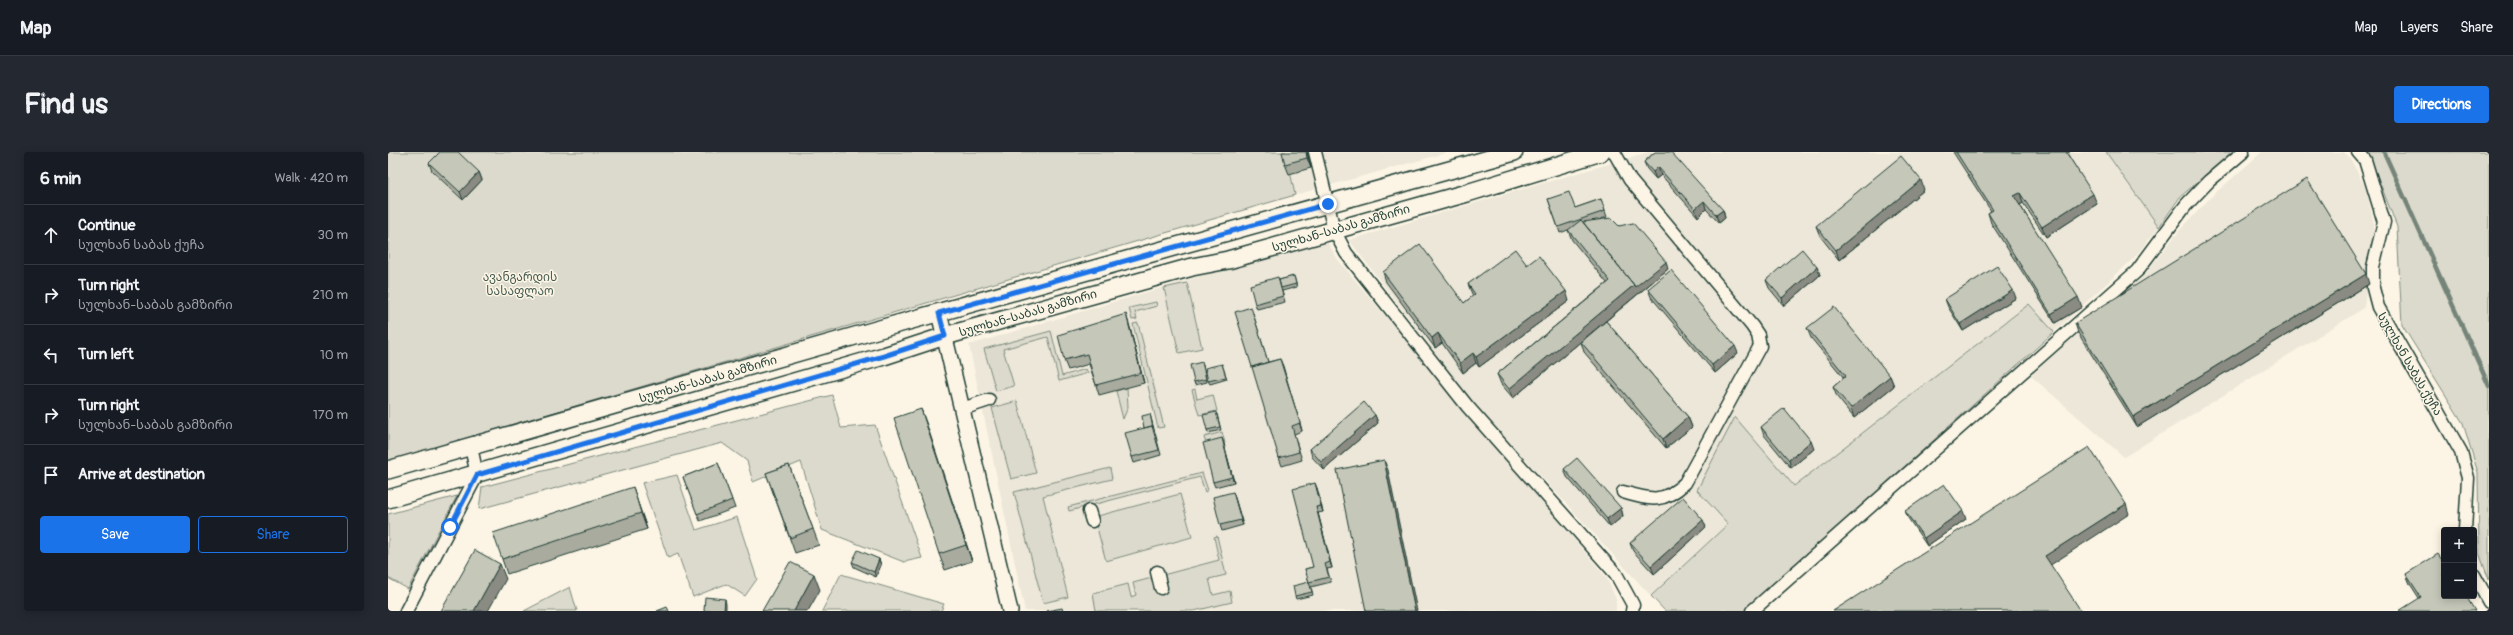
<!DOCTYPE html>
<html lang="en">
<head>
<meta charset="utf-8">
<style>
  body { margin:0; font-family:Pangolin,"Noto Sans Georgian",sans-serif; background:#242831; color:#f1f3f6 }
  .controls { position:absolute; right:12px; bottom:12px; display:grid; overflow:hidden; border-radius:4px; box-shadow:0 2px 10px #0003 }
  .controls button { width:36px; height:36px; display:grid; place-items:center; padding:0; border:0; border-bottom:1px solid #363941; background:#171b24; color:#f1f3f6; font:20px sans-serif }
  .stop { position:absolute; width:12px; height:12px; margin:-9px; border:3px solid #1a73e8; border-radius:50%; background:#fff }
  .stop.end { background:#1a73e8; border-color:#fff; box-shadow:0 1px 4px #0008 }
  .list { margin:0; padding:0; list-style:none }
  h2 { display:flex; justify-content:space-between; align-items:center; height:52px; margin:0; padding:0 16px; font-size:17px }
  h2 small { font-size:13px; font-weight:400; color:#9ea1a6 }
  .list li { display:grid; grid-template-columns:26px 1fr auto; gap:12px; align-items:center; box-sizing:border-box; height:60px; padding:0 16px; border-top:1px solid #363941 }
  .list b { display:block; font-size:15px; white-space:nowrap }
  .list p { margin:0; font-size:13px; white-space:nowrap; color:#9ea1a6 }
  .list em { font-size:13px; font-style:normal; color:#9ea1a6 }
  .actions { display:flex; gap:8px; padding:12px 16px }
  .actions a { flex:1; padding:9px 0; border:1px solid #1a73e8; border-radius:4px; text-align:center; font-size:14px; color:#1a73e8 }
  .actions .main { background:#1a73e8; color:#fff }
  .icon { flex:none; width:22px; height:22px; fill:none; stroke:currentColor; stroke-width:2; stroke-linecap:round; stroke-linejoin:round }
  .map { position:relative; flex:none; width:2101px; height:459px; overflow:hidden; border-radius:4px }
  header { display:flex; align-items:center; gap:24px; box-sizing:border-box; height:56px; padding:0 20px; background:#171b24; border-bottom:1px solid #363941 }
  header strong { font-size:19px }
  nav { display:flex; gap:22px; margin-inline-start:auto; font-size:14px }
  .intro { display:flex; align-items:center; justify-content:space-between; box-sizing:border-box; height:96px; padding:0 24px }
  h1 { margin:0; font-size:28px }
  .button { padding:10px 18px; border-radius:4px; background:#1a73e8; color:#fff; font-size:14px; font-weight:700 }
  main { display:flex; gap:24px; padding:0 24px }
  aside { flex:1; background:#171b24; border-radius:4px; box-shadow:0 2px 10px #0003 }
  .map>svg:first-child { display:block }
</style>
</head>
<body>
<header>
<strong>Map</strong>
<nav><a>Map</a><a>Layers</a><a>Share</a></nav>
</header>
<div class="intro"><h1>Find us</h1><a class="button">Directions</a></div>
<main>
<aside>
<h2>6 min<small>Walk · 420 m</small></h2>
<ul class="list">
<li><svg class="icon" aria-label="ahead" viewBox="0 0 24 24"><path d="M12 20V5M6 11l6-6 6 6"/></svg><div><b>Continue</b><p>სულხან საბას ქუჩა</p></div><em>30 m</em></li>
<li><svg class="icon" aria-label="right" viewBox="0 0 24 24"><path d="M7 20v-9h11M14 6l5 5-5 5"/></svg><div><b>Turn right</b><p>სულხან-საბას გამზირი</p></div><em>210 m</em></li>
<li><svg class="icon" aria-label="left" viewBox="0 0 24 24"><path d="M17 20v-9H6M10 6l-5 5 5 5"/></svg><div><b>Turn left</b></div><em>10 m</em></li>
<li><svg class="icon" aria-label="right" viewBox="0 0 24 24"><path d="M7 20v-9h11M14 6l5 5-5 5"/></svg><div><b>Turn right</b><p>სულხან-საბას გამზირი</p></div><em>170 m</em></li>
<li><svg class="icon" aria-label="arrive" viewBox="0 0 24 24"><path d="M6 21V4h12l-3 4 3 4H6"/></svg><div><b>Arrive at destination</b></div></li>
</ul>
<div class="actions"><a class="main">Save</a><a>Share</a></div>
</aside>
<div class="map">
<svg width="2101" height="459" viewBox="0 0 2101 459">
  <rect width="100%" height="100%" fill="#fcf5e5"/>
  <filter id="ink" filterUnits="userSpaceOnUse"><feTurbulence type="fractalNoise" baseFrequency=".025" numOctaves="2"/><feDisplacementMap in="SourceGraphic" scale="8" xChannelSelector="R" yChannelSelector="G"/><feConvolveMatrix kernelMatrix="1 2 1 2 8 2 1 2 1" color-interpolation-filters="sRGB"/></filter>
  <g filter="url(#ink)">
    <path fill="#ece7d8" d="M898,0H1061L907,43Z
      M1261,0H1718L1771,75L1745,107L1666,180L1641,152L1406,334L1347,265L1340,372L1263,444L1084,249L961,88Z
      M1874,0H1956L1964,10L1978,37L1986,72L1976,156L1736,305L1643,224L1760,118L1792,78L1823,45Z
      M939,90L951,109L1218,425L1228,447V459H637L581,193L830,119Z"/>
    <path fill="#dcdacc" stroke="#7e8c80" d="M0,0H898L907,43L0,309Z
      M1718,0H1844L1792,45L1771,75Z
      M1980,0H2101V428L2091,401L2090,321L2075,271L2014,173L2009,75Z
      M799,131L814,196L791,201L776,136Z
      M768,150L769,154L747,160L749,167L744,168L741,156Z
      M1641,152L1666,180L1356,459H1277L1263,444L1340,372L1309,338L1347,265L1406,334Z
      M750,171L776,275L770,276L745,172Z
      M663,179L674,224L698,217L700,221L671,229L660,185L615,197L626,234L608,239L596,197Z
      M739,236L740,255L735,267L728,239Z
      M807,237L809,247L825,243L829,259L811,263L804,238Z
      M444,243L453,276L487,273L534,406L516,410L434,378L413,310L365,330L359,309L334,291L91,357L94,335Z
      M629,249L648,321L623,327L604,256Z
      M834,280L837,291L819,296L816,285Z
      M722,316L724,327L655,344L680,445L655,451L626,340Z
      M814,321L820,338L817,340L812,325L681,359L680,355Z
      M289,323L308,378L349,365L369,427L357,444L338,432L305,445L290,402L280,406L254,331Z
      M792,342L804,385L718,409L706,365Z
      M69,344L20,437L0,426V362Z
      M829,384L838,423L821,427L825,443L842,439L844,450L806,459H708L705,441L740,432L743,445L748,443L745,431L831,408L826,385Z
      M453,422L556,452L553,459H434Z
      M182,435L189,459H136Z"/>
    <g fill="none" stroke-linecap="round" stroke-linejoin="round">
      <path stroke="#758479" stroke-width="4.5" d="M1996,0L2101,234"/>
      <defs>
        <path id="minor" d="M927,0L946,78L958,101L1080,255L1228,422L1245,453L1244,459
          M1226,0L1242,28L1364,174L1370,183L1372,194L1297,331C1275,352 1263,348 1235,340
          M1970,0L1977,8L1996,70L1985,115V136L1990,155L2073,300L2080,326L2077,378
          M574,257L601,248
          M701,359L704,369
          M769,420L773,436
          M2086,423L2101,450
          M18,459L89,323L83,295
          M1364,459L1749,119L1798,53L1821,29L1855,0"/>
        <path id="tertiary" d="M551,161L622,459"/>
        <path id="secondary" d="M0,318L488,178L1126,0
          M0,347L496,204L557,184L804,115L840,108L1079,41L1213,0"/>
      </defs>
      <use href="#minor" stroke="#1f3d34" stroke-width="15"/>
      <use href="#tertiary" stroke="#1f3d34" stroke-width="18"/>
      <use href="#secondary" stroke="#1f3d34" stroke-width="20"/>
      <use href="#minor" stroke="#fcf5e5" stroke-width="12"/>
      <use href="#tertiary" stroke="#fcf5e5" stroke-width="15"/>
      <use href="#secondary" stroke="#fcf5e5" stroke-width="17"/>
    </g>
    <path fill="#a9ab9f" stroke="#1f3d34" d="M919,0L923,16L901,22L897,12Z
      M1267,0L1335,58L1337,66L1331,71L1318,57L1310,65L1273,23L1268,27L1259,17L1256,10Z
      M1565,0H1682L1679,1L1709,52L1658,85L1635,51L1632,53L1694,155L1667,171L1603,71L1600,61L1603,59Z
      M41,11L91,20L94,28L75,48L44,19Z
      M1536,38L1451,108L1432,84L1428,74Z
      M1160,47L1187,56L1213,47L1219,65L1210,68L1231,74L1280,117L1218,169L1300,265L1304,275L1278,296L1196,200L1193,190L1208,177L1125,246L1113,232L1109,222L1219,131L1184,88L1180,78L1172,81Z
      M1139,113L1181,149L1091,215L1088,211L1075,221L1054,191L1047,196L998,130L995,120L1076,151L1085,144L1084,142L1080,132Z
      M1429,115L1432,123L1396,154L1381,136L1378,128Z
      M906,124L909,135L894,139L897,150L869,157L867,152L891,128Z
      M1981,132L1749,275L1690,181L1687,171Z
      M1260,137L1350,201L1327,221L1263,145Z
      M1628,146L1575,179L1560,155L1557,147Z
      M865,161L880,210L892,207L914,279L906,282L914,308L894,314L891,306Z
      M741,172L756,231L711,243L708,233L701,212L680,218L676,208Z
      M1419,176L1502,224L1506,234L1466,266L1449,245L1445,235L1456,226L1423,186Z
      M834,212L839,227L822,232L820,229Z
      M815,213L819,230L807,233L806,230Z
      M533,257L584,409L557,418L551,402Z
      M762,262L773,303L746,311L744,305Z
      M829,262L833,278L820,281L819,278Z
      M987,263L990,271L936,318L924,305L922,297Z
      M1373,275L1426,297L1403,316L1376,283Z
      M834,286L836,292L846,330L827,335L825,330Z
      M330,311L347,356L312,369L295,325Z
      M401,313L431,393L407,401L378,321Z
      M1176,317L1233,356L1235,364L1222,375L1179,325Z
      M929,336L935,360L930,361L944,416L939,417L943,430L923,435L925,443L908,447L907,444L921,430L917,417L925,415Z
      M847,346L855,373L834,379L832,373Z
      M250,351L259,377L119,422L114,407Z
      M1517,359L1578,367L1539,394L1520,366Z
      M1318,375L1266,422L1245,399L1242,391Z
      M491,407L493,413L488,425L466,415L464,410Z
      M2018,422L2087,459L2031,446L2022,432Z"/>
    <path fill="#8a8b82" stroke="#1f3d34" d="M918,0H919L923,16L919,6Z
      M1270,15L1273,23L1268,27L1265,20Z
      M91,20L94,28L75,48L72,40Z
      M1533,28L1536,38L1451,108L1448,98Z
      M1632,41L1635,51L1630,54L1626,44Z
      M1705,42L1709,52L1658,85L1654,75Z
      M1316,49L1318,57L1310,65L1307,57Z
      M1335,58L1337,66L1331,71L1328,63Z
      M1278,110L1280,117L1125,246L1121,237L1246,133Z
      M1429,115L1432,123L1396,154L1394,146Z
      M1978,122L1981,132L1749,275L1745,265Z
      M1625,138L1628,146L1575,179L1572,172Z
      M1178,139L1181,149L1091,215L1088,205Z
      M1690,145L1694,155L1667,171L1663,162Z
      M738,162L741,172L756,231L753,221Z
      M1050,181L1054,191L1047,196L1044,186Z
      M1347,194L1350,201L1327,221L1324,213Z
      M1085,201L1088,211L1075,221L1072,211Z
      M892,207L895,214L914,279L912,271Z
      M1502,224L1506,234L1466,266L1463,256Z
      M533,257L539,273L584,409L578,393Z
      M987,263L990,271L936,318L933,310Z
      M1300,265L1304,275L1278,296L1275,287Z
      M834,286L836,292L846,330L844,325Z
      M1423,289L1426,297L1403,316L1401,308Z
      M996,308L1000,318L1029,459H1027Z
      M927,331L929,336L935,360L933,354Z
      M245,335L250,351L259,377L253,361Z
      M845,340L847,346L855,373L853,368Z
      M1738,352L1741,362L1661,414L1657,404Z
      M928,355L930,361L944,416L942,410Z
      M1233,356L1235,364L1222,375L1219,367Z
      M1575,359L1578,367L1539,394L1536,386Z
      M1315,368L1318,375L1266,422L1263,414Z
      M491,407L493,413L488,425L486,420Z
      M112,412L118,427L100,459H86Z
      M426,422L432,438L420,459H406Z
      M337,447L338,452V459H336Z"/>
    <path fill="#c5c7b9" stroke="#1f3d34" d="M52,0H70L91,20L72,40L41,11Z
      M894,0H918L919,6L897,12Z
      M1267,0H1283L1335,58L1328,63L1316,49L1307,57L1270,15L1265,20L1256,10Z
      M1568,0H1678L1705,42L1654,75L1632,41L1626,44L1690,145L1663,162L1600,61L1605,58Z
      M1513,4L1533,28L1448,98L1428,74Z
      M1919,27L1978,122L1745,265L1687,171Z
      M1181,40L1187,56L1213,47L1217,59L1170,75L1160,47Z
      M1223,66L1231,74L1245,71L1278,110L1247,135L1246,133L1195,70Z
      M1193,68L1246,133L1121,237L1109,222L1222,129L1180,78Z
      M1032,92L1076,151L1087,142L1080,132L1127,97L1139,113L1151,104L1178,139L1088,205L1085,201L1072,211L1050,181L1044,186L995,120Z
      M1414,97L1429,115L1394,146L1378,128Z
      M1609,114L1625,138L1572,172L1557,147Z
      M1283,118L1347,194L1324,213L1260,137Z
      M906,124L908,132L893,136L891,128Z
      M890,125L895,144L867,152L862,133Z
      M863,155L880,210L864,215L847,160Z
      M1446,155L1502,224L1463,256L1445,235L1458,224L1419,176Z
      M738,162L753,221L708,233L699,202L676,208L670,183Z
      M1218,169L1300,265L1275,287L1193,190Z
      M892,207L912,271L904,274L911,300L891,306L864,215Z
      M814,210L818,227L806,230L802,213Z
      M834,212L838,225L820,229L817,216Z
      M976,250L987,263L933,310L922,297Z
      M1396,256L1423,289L1401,308L1373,275Z
      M533,257L578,393L551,402L506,266Z
      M828,260L832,275L819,278L815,263Z
      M762,262L765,276L764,274L756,276L754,264Z
      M764,274L771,298L744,305L737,281Z
      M834,286L844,325L825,330L815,291Z
      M1701,295L1738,352L1657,404L1693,459H1445Z
      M1189,306L1233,356L1219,367L1176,317Z
      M996,308L1027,459H978L949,318Z
      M330,311L344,348L309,362L295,325Z
      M401,313L425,377L402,386L378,321Z
      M927,331L933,354L928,355L942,410L937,412L941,425L921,430L917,417L925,415L905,337Z
      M1556,332L1575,359L1536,386L1517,359Z
      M245,335L253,361L114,407L105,381Z
      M845,340L853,368L832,373L825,345Z
      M1295,345L1315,368L1263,414L1242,391Z
      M87,398L112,412L86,459H53Z
      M470,398L491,407L486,420L464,410Z
      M2050,402L2056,411V444H2078L2087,459H2011L2033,445L2018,422Z
      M402,410L426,422L406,459H374Z
      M921,430L924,440L907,444L905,434Z
      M317,445L337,447L336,459H316Z
      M279,455L281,459H269Z
      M674,456L675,459H659Z"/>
  </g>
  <g fill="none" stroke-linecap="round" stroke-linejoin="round" filter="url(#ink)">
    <path stroke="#1a73e8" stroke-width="5" d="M62,375L89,323L496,204L557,184L551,161L940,52"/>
  </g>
  <g text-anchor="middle" stroke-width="3" stroke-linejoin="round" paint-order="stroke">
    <g font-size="12" fill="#1f3d34" stroke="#fcf5e5">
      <text transform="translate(953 76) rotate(-16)" y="4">სულხან-საბას გამზირი</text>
      <text transform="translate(640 161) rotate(-16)" y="4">სულხან-საბას გამზირი</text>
      <text transform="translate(2022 212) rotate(60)" y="4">სულხან საბას ქუჩა</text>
      <text transform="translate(320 227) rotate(-16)" y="4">სულხან-საბას გამზირი</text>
    </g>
    <g font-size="12" fill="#455c52" stroke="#fcf5e5">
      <text x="132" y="129">ავანგარდის<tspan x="132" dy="14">სასაფლაო</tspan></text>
    </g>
  </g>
</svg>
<div class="controls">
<button>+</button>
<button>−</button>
</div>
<div class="stop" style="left:62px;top:375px"></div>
<div class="stop end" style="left:940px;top:52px"></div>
</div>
</main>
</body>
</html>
